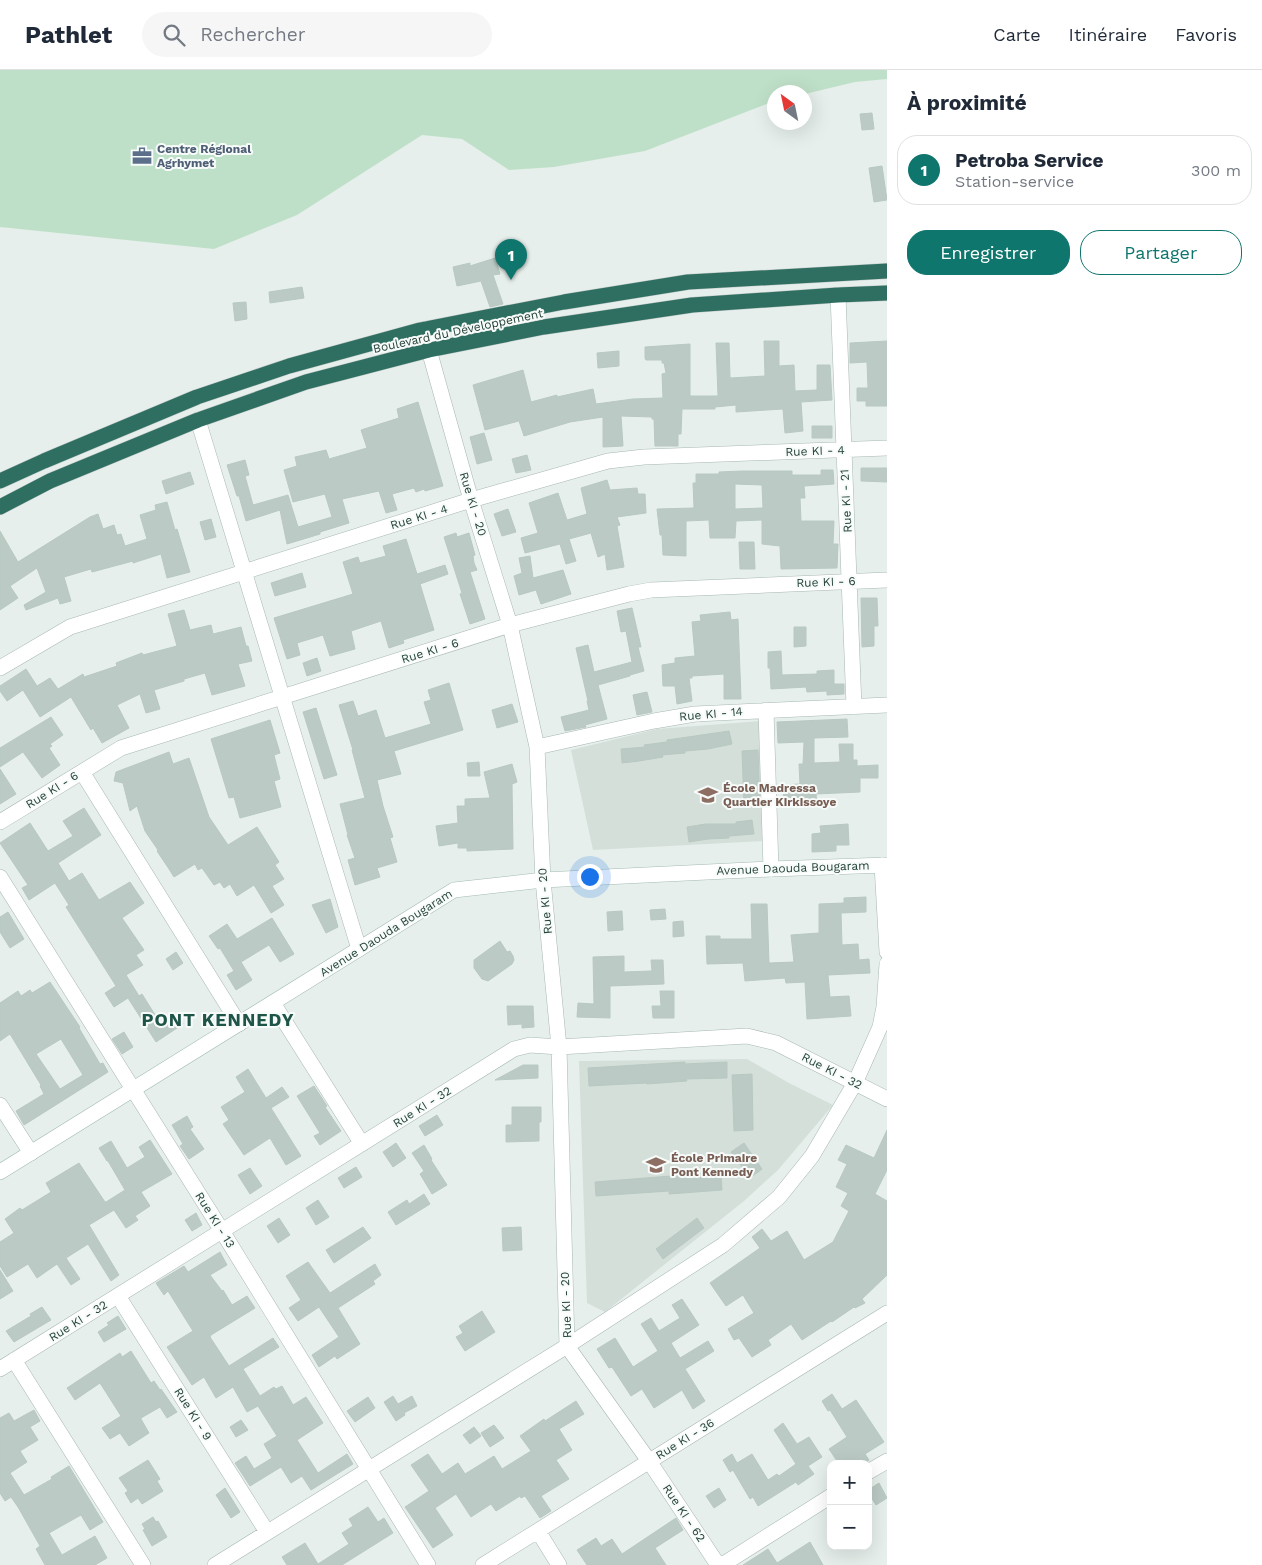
<!DOCTYPE html>
<html lang="fr">
<head>
<meta charset="utf-8">
<style>
  body { margin:0; font-family:"Work Sans",sans-serif; background:#f6f6f7; color:#1f2937 }
  .controls { position:absolute; right:15px; bottom:15px; display:grid; overflow:hidden; border-radius:10px; box-shadow:0 5px 20px #0002 }
  .controls button { width:45px; height:45px; display:grid; place-items:center; padding:0; border:0; border-bottom:1px solid #e0e1e3; background:#fff; color:#1f2937; font:25px sans-serif }
  .compass { position:absolute; left:767px; top:15px; width:45px; height:45px; border-radius:50%; background:#fff; box-shadow:0 5px 20px #0002; rotate:327deg }
  .you { position:absolute; left:589px; top:806px; width:18px; height:18px; margin:-12px; border:4px solid #fff; border-radius:50%; background:#1a73e8; box-shadow:0 0 0 8px #1a73e833 }
  .badge { display:grid; place-items:center; width:32px; height:32px; border-radius:50%; background:#0f766e; color:#fff; font-size:16px; font-weight:700 }
  .pin { position:absolute; translate:-50% -41px; filter:drop-shadow(0 1px 2px #0008) }
  .pin::after { content:''; position:absolute; top:26px; width:18px; height:15px; background:inherit; clip-path:polygon(0 0,100% 0,50% 100%) }
  .list { margin:0; padding:0; list-style:none }
  h2 { display:flex; justify-content:space-between; align-items:center; height:65px; margin:0; padding:0 20px; font-size:21px }
  h2 small { font-size:16px; font-weight:400; color:#747a83 }
  .list li { display:grid; grid-template-columns:32px 1fr auto; gap:15px; align-items:center; box-sizing:border-box; height:70px; margin:0 10px 10px; padding:0 10px; border:1px solid #e0e1e3; border-radius:20px }
  .list b { display:block; font-size:19px; white-space:nowrap }
  .list p { margin:0; font-size:16px; white-space:nowrap; color:#747a83 }
  .list em { font-size:16px; font-style:normal; color:#747a83 }
  .actions { display:flex; gap:10px; padding:15px 20px }
  .actions a { flex:1; padding:11px 0; border:1px solid #0f766e; border-radius:20px; text-align:center; font-size:18px; color:#0f766e }
  .actions .main { background:#0f766e; color:#fff }
  .icon { flex:none; width:28px; height:28px; fill:none; stroke:currentColor; stroke-width:2; stroke-linecap:round; stroke-linejoin:round }
  .map { position:relative; flex:none; width:887px; height:1495px; overflow:hidden }
  header { display:flex; align-items:center; gap:30px; box-sizing:border-box; height:70px; padding:0 25px; background:#fff; border-bottom:1px solid #e0e1e3 }
  header strong { font-size:24px }
  nav { display:flex; gap:28px; margin-inline-start:auto; font-size:18px }
  .search { width:350px; height:45px; background:#f6f6f7; display:flex; align-items:center; gap:12px; box-sizing:border-box; padding:0 18px; border-radius:28px; color:#747a83; font-size:19px }
  main { display:flex }
  aside { flex:1; background:#fff }
  .map>svg:first-child { display:block }
</style>
</head>
<body>
<header>
<strong>Pathlet</strong>
<div class="search"><svg class="icon" aria-label="search" viewBox="0 0 24 24"><circle cx="10" cy="10" r="6"/><path d="M15 15l6 6"/></svg>Rechercher</div>
<nav><a>Carte</a><a>Itinéraire</a><a>Favoris</a></nav>
</header>
<main>
<div class="map">
<svg width="887" height="1495" viewBox="0 0 887 1495">
  <rect width="100%" height="100%" fill="#e6efeb"/>
  <path fill="#d4dfda" d="M761,651L766,771L593,780L571,680L657,659Z
    M747,989L789,1013L833,1035L778,1100L744,1131L605,1242L587,1233L579,991Z"/>
  <path fill="#bfe0c8" d="M0,0H887V9L855,12L805,24L804,22H774V31L645,81L554,97L509,100L462,69L422,65L297,145L214,179L0,157Z"/>
  <path fill="#bbcac4" stroke="#b8c9c2" fill-rule="evenodd" d="M872,43L874,59L862,60L860,44Z
    M882,96L887,130L874,132L869,98Z
    M515,172L518,183L503,187L500,177Z
    M495,188L500,204L493,205L503,234L490,237L481,211L457,216L453,197L470,193V196Z
    M302,217L304,228L270,233L269,222Z
    M246,232L247,249L235,251L233,233Z
    M764,271H779V296L794,295L795,321L817,320V295H830L832,330L801,332L803,361L785,363L783,339L736,342V335L715,337V339H682L681,364H678V376H655L654,349H652V347L621,346L623,376L603,377V347L570,352L524,366L519,351L485,360L473,315L523,300L531,332L557,325V327L593,319L596,334L633,329L663,328L662,304L666,303L664,293H662V290H646L645,288V277L690,274V326H718L716,273H729L730,308L765,306Z
    M887,271V336H866V331H857V318H868L867,292L850,293V273Z
    M619,281V296L598,298L597,283Z
    M418,332L443,416L425,421L424,419L416,422L414,418L392,424L397,440L386,443L379,421L342,429L349,453L320,462V464L287,474L280,440L246,451L239,426H237L227,395L245,390L249,405L245,406L253,435L288,425L298,457L332,447L325,424L293,432L284,400L297,396L295,387L326,380L329,389L367,378L361,360L399,348L397,339Z
    M812,356H832V368H812Z
    M484,363L492,390L477,394L470,367Z
    M527,385L531,400L516,403L512,389Z
    M861,398H887V412L861,411Z
    M821,400H833L834,414L804,416L805,428H800L801,451H834L833,474H838L837,498L781,499L780,476L762,474V450L736,451L735,468H710L709,450L686,451V486L663,485L662,465H660L657,439L694,438L693,413H696V404H719V402L742,401H792V405H821ZM735,414L762,415L763,438L735,439Z
    M190,402L194,414L166,424L162,411Z
    M607,410L610,420L637,418L638,424H645L646,443L617,447L620,455L617,456L624,497L607,500L605,484L598,487L591,463L569,469L576,491L566,494L560,474L525,483L521,468L538,463L529,433L558,423L567,450L587,444L581,418Z
    M167,432L175,460L177,459L190,502L167,508L161,484L133,493V491L92,502L91,499L64,507L71,531L60,534L58,528L26,540L24,535L46,522L37,498L10,516L18,528L0,540V461L18,492L90,447L98,444L103,459L114,455L117,465L121,464L125,476L147,469L140,445L156,440L155,435Z
    M508,439L516,462L502,466L494,444Z
    M211,449L216,467L205,470L200,452Z
    M456,463L457,467L469,463L475,485L473,486L474,493L477,500L470,502L485,549L470,554L460,524L462,523L444,467Z
    M406,469L417,504L445,495L448,504L420,514L434,560L403,570L404,573L389,578L381,551L351,561L355,579L330,586L323,565L297,573L300,585L287,589L274,548L353,524L343,492L358,487L360,493L386,486L383,476Z
    M739,472H754L755,499H740Z
    M530,486L533,508L563,500L571,524L541,534L536,520L519,525L514,506L522,503L519,488Z
    M302,503L306,517L275,526L271,513Z
    M861,528H877L878,556H874V576L862,577Z
    M632,538L641,577H638L644,601L630,605V606L598,615L607,649L585,655L586,657L565,661L561,647L589,640L587,631H588L576,578L588,575L594,602L632,592L626,561L621,562L617,541Z
    M184,540L190,560L211,555L213,564L241,557L246,576H248L252,591L238,594L245,616L212,625L205,603L184,609V611L154,620L160,639L146,643L140,624L117,635L129,658L102,673L93,658L91,660L71,627L40,647L23,620L7,631L0,621V616L26,599L37,616L50,608L58,619L83,604L84,607L117,596L116,593L142,583L143,585L177,576L168,544Z
    M730,542L731,550L738,549L741,629H724V604L692,606V608H689L692,631L677,634L675,616H663L662,595L675,593V588L695,586L692,552L701,551L700,545Z
    M794,557H806V576L794,577Z
    M781,581L782,605L817,604V601L834,600V614H844V624L827,625V621L807,622L806,617L771,619L770,598H768V582Z
    M317,588L321,601L307,606L303,593Z
    M449,613L463,660L394,681L401,704L377,710L383,736L393,767L390,768L397,792L377,798L380,807L355,815L348,790L355,788L347,765H348L340,734L365,728L352,680H353L339,635L353,631L358,646L376,640L385,668L431,654L424,632L431,630L428,620Z
    M647,622L652,642L637,645L633,625Z
    M512,634L518,652L497,658L492,640Z
    M316,638L337,705L324,709L303,642Z
    M51,647L63,665L50,674L52,676L49,678L60,695L42,708L23,682L0,697V678Z
    M847,649L848,667L814,668V693L840,692L839,674H853V690H857V696L878,695V708H860V722L816,724L817,732L784,733L783,715L800,714L799,694H803L804,672L778,673L777,652Z
    M270,650L280,683L274,685L280,709L274,711L281,737L240,748L234,727L229,728L211,669Z
    M729,661L732,674L708,679L685,681V683L662,685L663,687L639,691L622,693L621,679L645,677L644,675L667,672V670Z
    M758,680L760,736H744L742,681Z
    M169,682L173,694L189,688L209,747L228,775L257,757L279,792L275,795L284,809L272,816L284,835L271,843L254,815L237,826L230,814L224,818L220,812L214,815L202,798L198,800L195,794L174,807L169,799L157,781L158,780L145,761L137,736L130,741L123,713L114,711L116,702Z
    M479,692L480,706H468L467,693Z
    M512,694L517,712L512,714L513,779L467,781V778H458V773L439,776L436,756L458,753L457,736H465V729L490,728L484,702Z
    M0,699L16,724L0,734Z
    M84,738L101,765L58,793L69,811L82,803L99,830L130,812L144,833L122,848L144,880L136,885L143,895L126,905L139,926L142,924L162,956L178,945L183,954L156,972L128,928L114,937L105,923L116,916L66,837L69,835L55,813L29,830L22,818L28,815L0,773L30,753L48,781L73,766L63,751Z
    M752,750L754,764L729,766V768L708,769L689,772L687,757L706,754H736V752Z
    M848,754L849,775H836V781L812,782V764L821,763L820,756Z
    M866,827V842L841,843L842,875L858,874L859,890L869,889L870,903L828,905L830,927L849,926L851,946L807,949L805,912L786,913L785,908L745,911L743,893L707,894L706,866H720V869H752L751,834H767L769,893L794,892L791,865L819,863V834L844,833V828Z
    M330,829L338,857L326,863L312,835Z
    M665,839L666,849L651,850L650,840Z
    M622,841L623,860L608,861L607,842Z
    M8,842L24,869L10,878L0,862V847Z
    M272,848L294,884L280,892L269,875L241,892L252,910L236,920L227,905L234,901L220,878L218,879L209,866L227,854L237,869Z
    M683,851L684,866L673,867V852Z
    M500,871L507,882L510,881L513,886L514,890L512,894L488,911L482,909L474,898V890Z
    M176,882L183,893L173,900L166,889Z
    M624,886V902L652,901L651,890H663L664,914L610,916V948L577,947L578,933L594,934L593,887Z
    M50,912L80,957L79,958L100,994L103,993L108,1002L24,1055L16,1041L44,1024L40,1016L41,1015L10,964L0,971V933L18,921L21,926L30,920L32,923ZM61,969L83,1005L60,1019L36,984Z
    M660,921H674V948H653L652,936H661Z
    M507,936H533L534,957L522,958V954L508,955Z
    M124,962L133,977L122,984L112,969Z
    M685,992V994L727,992V1008L686,1009L687,1011L647,1014V1013L589,1016L588,998Z
    M523,995H538V1008L495,1010Z
    M248,999L266,1028L282,1017L289,1027L271,1038L301,1086L286,1095L270,1068L244,1085L223,1054L229,1050L221,1037L245,1022L236,1007Z
    M752,1004L753,1060L734,1061L732,1005Z
    M314,1016L327,1036L325,1037L341,1061L320,1075L314,1066L320,1063L297,1026Z
    M512,1037H541V1052H539V1071L506,1072V1055H512Z
    M437,1045L443,1055L425,1066L419,1056Z
    M187,1046L193,1057L190,1059L204,1079L189,1089L180,1076L183,1074L172,1055Z
    M887,1060V1100L875,1124L887,1131V1205L862,1229L865,1233L855,1238L854,1237L832,1252L831,1251L802,1270L791,1254L768,1270L771,1275L752,1287L739,1268L734,1270L728,1259L754,1243L743,1225L726,1236L710,1213L760,1178L752,1167L762,1159L771,1171L787,1161L804,1190L833,1172L849,1141L841,1136L848,1123L836,1117L847,1094L838,1090L846,1075L874,1088Z
    M150,1070L172,1104L141,1122L150,1136L135,1146L138,1150L126,1158L114,1140L89,1155L119,1205L111,1211L88,1174L66,1188L80,1209L71,1215L57,1194L37,1208L28,1194L7,1207L0,1196V1172L14,1163L5,1149L20,1138L22,1140L51,1122L46,1113L79,1093L105,1132H106L125,1120L108,1091H107L99,1078L111,1071L127,1098L145,1087L139,1077Z
    M396,1073L406,1088L393,1097L383,1082Z
    M744,1073L762,1099L750,1108L731,1082Z
    M424,1075L432,1089L431,1090L447,1115L432,1124L420,1104L424,1101L412,1083Z
    M356,1097L362,1107L344,1118L338,1108Z
    M250,1098L262,1116L250,1124L238,1105Z
    M721,1102L722,1120L669,1124V1121L596,1126L595,1112Z
    M424,1124L430,1134L396,1155L388,1142L407,1130L409,1134Z
    M318,1130L329,1147L316,1155L306,1138Z
    M196,1143L202,1155L192,1161L185,1150Z
    M279,1148L290,1165L278,1173L267,1156Z
    M697,1148L704,1158L663,1189L656,1179Z
    M363,1157L371,1168L334,1193L326,1180Z
    M521,1157L522,1180L503,1181L502,1158Z
    M220,1182L227,1195L210,1205L222,1221L223,1220L232,1235L247,1226L255,1238L211,1265L210,1267L229,1296L273,1268L279,1277L243,1299L260,1326L274,1317L276,1319L282,1316L293,1335L306,1327L323,1353L297,1370L318,1403L347,1384L353,1394L311,1420L302,1406L291,1413L281,1397L250,1416L235,1393L246,1386L254,1399L272,1388L264,1374L277,1366L258,1336L247,1342L233,1317L216,1328L204,1307L192,1315L167,1277L193,1261L168,1221L164,1225L156,1213L184,1196L188,1202Z
    M308,1192L330,1223L375,1194L381,1205L373,1211L375,1214L338,1238L360,1274L337,1289L335,1286L319,1297L312,1285L339,1267L319,1237L298,1251L289,1238L301,1230L286,1206Z
    M0,1200L13,1221L0,1229Z
    M682,1229L699,1255L671,1273L680,1288L708,1271L714,1281L685,1299L705,1331L693,1339L682,1320L654,1338L642,1319L631,1326L612,1297L609,1298L597,1279L615,1268L633,1297L658,1281L641,1254L651,1248L659,1261L680,1248L672,1235Z
    M42,1237L51,1250L14,1272L6,1261L31,1246L30,1244Z
    M482,1241L495,1262L465,1281L456,1267L463,1263L459,1256Z
    M118,1246L126,1259L104,1272L98,1262L109,1255L107,1253Z
    M131,1281L151,1313L154,1311L160,1320L161,1319L177,1342L167,1348L160,1337L141,1348V1349L149,1363L129,1376L120,1363L110,1369L102,1358L121,1346L100,1313L75,1330L67,1318L120,1283L122,1287Z
    M832,1324L842,1339L856,1330L884,1372L865,1384L869,1390L864,1394H839L829,1379L847,1367L830,1340L828,1341L822,1331Z
    M393,1326L398,1334L412,1326L417,1336L404,1343L405,1345L396,1351L384,1332Z
    M368,1327L375,1338L355,1352L347,1341Z
    M576,1331L584,1344L559,1359L572,1380L556,1390L569,1409L541,1426L551,1441L540,1448L525,1426L521,1428L520,1426L496,1441L491,1434L471,1447L456,1424L435,1438L453,1465L433,1478L405,1437L429,1421L411,1395L428,1384L442,1404L458,1393L465,1404L494,1386L502,1399L531,1381L520,1366L544,1349L545,1351Z
    M34,1340L40,1351L30,1357L38,1370L20,1381L27,1392L10,1403L24,1425L52,1409L51,1407L69,1396L103,1452L90,1460L81,1445L49,1463L62,1485L95,1466L107,1488L95,1495H45L36,1479L40,1476L18,1437L11,1427L5,1431L0,1423V1348L9,1343L14,1351Z
    M241,1350L248,1360L236,1367L230,1357Z
    M783,1353L797,1374L809,1367L822,1387L808,1396L814,1404L798,1415L796,1412L758,1436L753,1427L750,1429L733,1400L730,1402L723,1390L732,1384L737,1393L752,1384L768,1410L777,1404L779,1406L796,1394L774,1360Z
    M494,1355L504,1368L490,1377L481,1363Z
    M474,1357L481,1366L470,1374L463,1365Z
    M148,1390L160,1409L157,1411L163,1421L142,1434L138,1428L131,1433L125,1423L128,1421L119,1408Z
    M879,1413L887,1428L876,1435L868,1422V1420Z
    M225,1418L240,1442L231,1448L216,1425Z
    M719,1418L726,1430L714,1438L706,1426Z
    M368,1437L378,1452L384,1448L393,1463L342,1495H287L282,1487L305,1473L318,1494L349,1474L342,1463L353,1456L349,1449Z
    M153,1447L156,1452L158,1451L167,1467L152,1476L143,1460L145,1459L142,1454Z
    M676,1448L683,1460L655,1478L666,1495H587L577,1480L596,1468L601,1476L612,1469L622,1484Z
    M810,1472L823,1495H743L768,1479L777,1493Z"/>
  <g fill="none" stroke-linecap="round" stroke-linejoin="round">
    <defs>
      <path id="street" d="M838,225L854,637
        M425,259L429,280L471,430L510,555L537,677L543,810L559,977L567,1276L649,1391L718,1495
        M198,350L359,879
        M0,598L70,557L471,430L608,391L644,387L887,378
        M766,640L771,799
        M537,677L654,651L695,644L887,635
        M82,702L239,954
        M0,752L121,678L510,555L629,524L651,520L887,510
        M882,795L887,882
        M0,807L222,1161L428,1495
        M273,933L362,1074
        M0,1035L31,1083
        M118,1226L267,1462
        M14,1290L143,1495
        M0,1299L514,979L530,975L559,977L747,966L776,973L887,1029
        M868,1402L887,1391
        M538,1461L559,1495
        M215,1495L567,1276L723,1175L779,1127L812,1086L855,1013L880,957L884,937L887,894
        M483,1495L887,1243
        M722,1495L831,1426"/>
      <path id="secondary" d="M0,1102L454,820L543,810L771,799L887,795"/>
      <path id="highway" d="M0,411L44,391L197,327L289,296L420,260L564,232L688,212L887,201
        M0,437L50,411L198,350L306,312L429,280L544,257L692,235L838,225L887,223"/>
    </defs>
    <use href="#street" stroke="#a8b8b2" stroke-width="16"/>
    <use href="#secondary" stroke="#a4bbb3" stroke-width="16"/>
    <use href="#highway" stroke="#c2cac8" stroke-width="16"/>
    <use href="#street" stroke="#fff" stroke-width="15"/>
    <use href="#secondary" stroke="#fff" stroke-width="15"/>
    <use href="#highway" stroke="#2f6f62" stroke-width="15"/>
  </g>
  <defs>
    <symbol id="office-bare" viewBox="-9 -9 18 18"><path d="M-6-3h4V-5.5h4V-3h4V5H-6ZM-1-4.5V-3h2v-1.5ZM-6 0V1H6V0Z" fill="#5c6f8a" stroke="#f7fbf9" stroke-width="2.5" paint-order="stroke"/></symbol>
    <symbol id="school-bare" viewBox="-9 -9 18 18"><path d="M0-5L7-2L0 1L-7-2ZM-4 1L0 2.5L4 1V4Q0 6-4 4Z" fill="#8d6e63" stroke="#f7fbf9" stroke-width="2.5" paint-order="stroke"/></symbol>
  </defs>
  <g fill-rule="evenodd">
    <use href="#office-bare" x="128" y="72" width="28" height="28"/>
    <use href="#school-bare" x="694" y="711" width="28" height="28"/>
    <use href="#school-bare" x="642" y="1081" width="28" height="28"/>
  </g>
  <g text-anchor="middle" stroke-width="4" stroke-linejoin="round" paint-order="stroke">
    <g font-size="12" font-weight="bold" fill="#4e5e75" stroke="#f7fbf9" text-anchor="start">
      <text x="157" y="83">Centre Régional<tspan x="157" dy="14">Agrhymet</tspan></text>
    </g>
    <g font-size="12" fill="#24423a" stroke="#f7fbf9">
      <text transform="translate(458 261) rotate(-12)" y="4">Boulevard du Développement</text>
      <text transform="translate(815 381) rotate(-2)" y="4">Rue KI - 4</text>
      <text transform="translate(846 431) rotate(-93)" y="4">Rue KI - 21</text>
      <text transform="translate(473 434) rotate(73)" y="4">Rue KI - 20</text>
      <text transform="translate(419 447) rotate(-17)" y="4">Rue KI - 4</text>
      <text transform="translate(826 512) rotate(-2)" y="4">Rue KI - 6</text>
      <text transform="translate(430 581) rotate(-17)" y="4">Rue KI - 6</text>
      <text transform="translate(711 644) rotate(-5)" y="4">Rue KI - 14</text>
      <text transform="translate(52 720) rotate(-32)" y="4">Rue KI - 6</text>
      <text transform="translate(793 798) rotate(-2)" y="4">Avenue Daouda Bougaram</text>
      <text transform="translate(545 831) rotate(-95)" y="4">Rue KI - 20</text>
      <text transform="translate(386 863) rotate(-32)" y="4">Avenue Daouda Bougaram</text>
      <text transform="translate(832 1001) rotate(27)" y="4">Rue KI - 32</text>
      <text transform="translate(422 1037) rotate(-32)" y="4">Rue KI - 32</text>
      <text transform="translate(215 1150) rotate(58)" y="4">Rue KI - 13</text>
      <text transform="translate(566 1235) rotate(-92)" y="4">Rue KI - 20</text>
      <text transform="translate(78 1251) rotate(-32)" y="4">Rue KI - 32</text>
      <text transform="translate(193 1344) rotate(58)" y="4">Rue KI - 9</text>
      <text transform="translate(685 1369) rotate(-32)" y="4">Rue KI - 36</text>
      <text transform="translate(684 1443) rotate(56)" y="4">Rue KI - 62</text>
    </g>
    <g font-size="12" font-weight="bold" fill="#785e54" stroke="#f7fbf9" text-anchor="start">
      <text x="723" y="722">École Madressa<tspan x="723" dy="14">Quartier Kirkissoye</tspan></text>
      <text x="671" y="1092">École Primaire<tspan x="671" dy="14">Pont Kennedy</tspan></text>
    </g>
    <g font-size="18" font-weight="bold" letter-spacing="1" fill="#1f5548" stroke="#f7fbf9">
      <text x="218" y="956">PONT KENNEDY</text>
    </g>
  </g>
</svg>
<div class="controls">
<button>+</button>
<button>−</button>
</div>
<svg class="compass" viewBox="-18 -18 36 36"><path d="M0-13l5 13h-10z" fill="#e53935"/><path d="M0 13l5-13h-10z" fill="#747a83"/></svg>
<div class="you"></div>
<div class="pin badge" style="left:511px;top:210px">1</div>
</div>
<aside>
<h2>À proximité<small></small></h2>
<ul class="list">
<li><span class="badge">1</span><div><b>Petroba Service</b><p>Station-service</p></div><em>300 m</em></li>
</ul>
<div class="actions"><a class="main">Enregistrer</a><a>Partager</a></div>
</aside>
</main>
</body>
</html>
